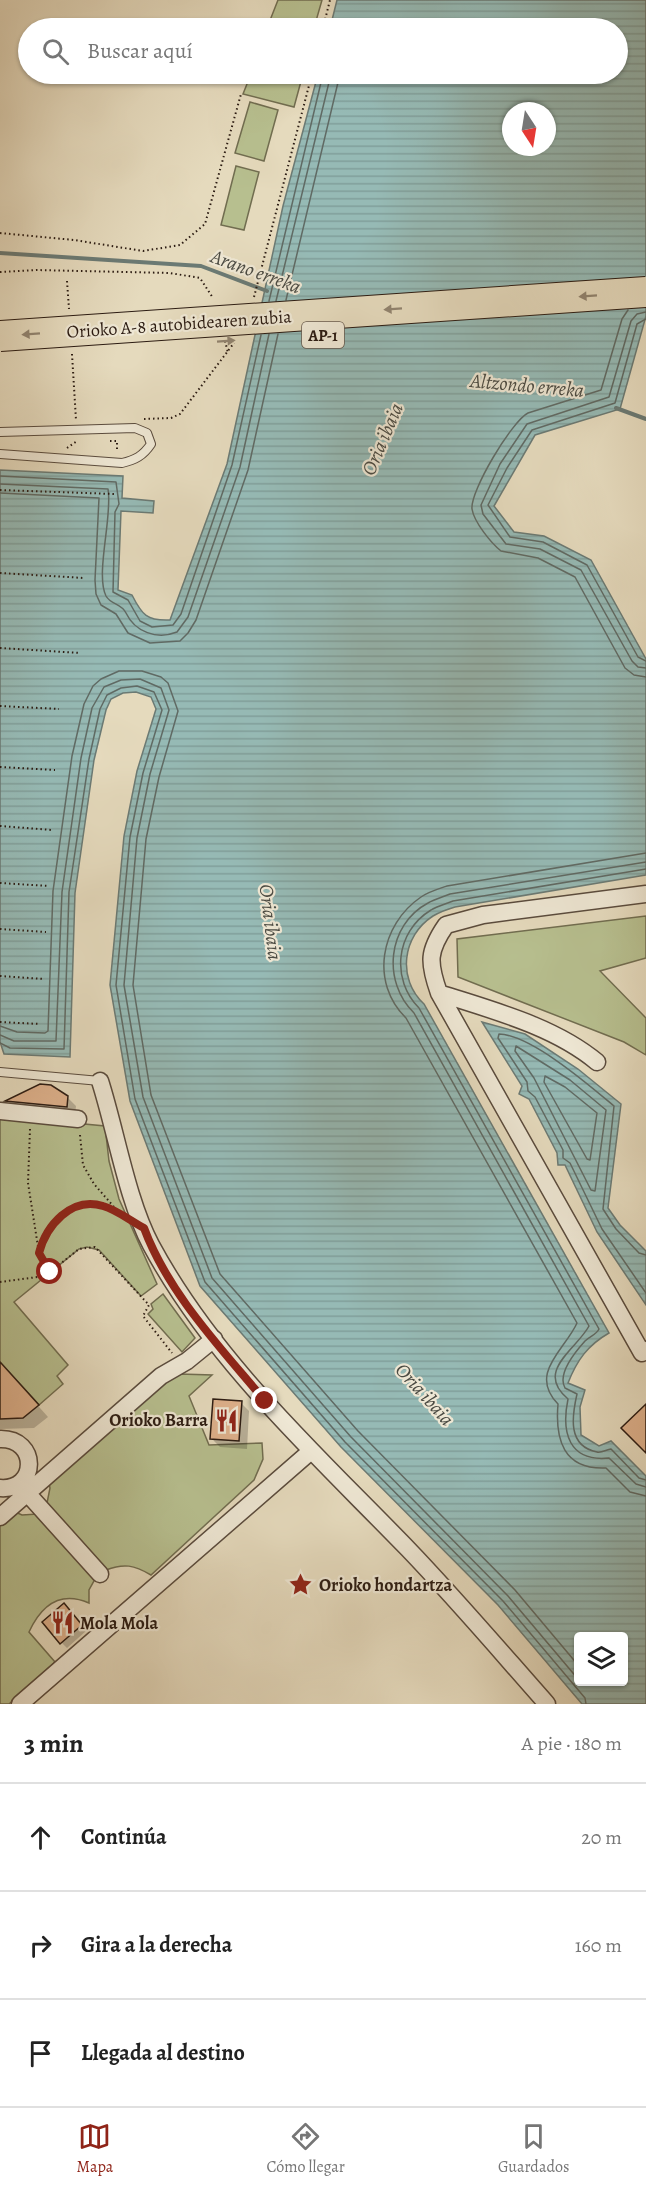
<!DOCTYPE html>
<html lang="es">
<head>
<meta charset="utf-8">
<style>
  body { margin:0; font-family:Alegreya,serif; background:#f6f6f6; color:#222 }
  .controls { position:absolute; right:18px; bottom:18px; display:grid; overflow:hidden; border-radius:6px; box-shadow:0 2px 4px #0004 }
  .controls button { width:54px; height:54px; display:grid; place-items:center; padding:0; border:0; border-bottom:2px solid #e0e0e0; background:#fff; color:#222; font:30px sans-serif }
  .compass { position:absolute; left:502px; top:102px; width:54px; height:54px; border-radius:50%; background:#fff; box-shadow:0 2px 4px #0004; rotate:168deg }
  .stop { position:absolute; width:18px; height:18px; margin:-14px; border:4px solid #8f2418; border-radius:50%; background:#fff }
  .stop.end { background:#8f2418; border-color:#fff; box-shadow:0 2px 6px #0008 }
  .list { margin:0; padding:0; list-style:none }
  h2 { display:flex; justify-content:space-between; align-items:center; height:78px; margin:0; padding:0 24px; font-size:26px }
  h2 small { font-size:20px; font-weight:400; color:#767676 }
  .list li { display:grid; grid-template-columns:39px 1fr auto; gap:18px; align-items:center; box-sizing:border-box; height:108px; padding:0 24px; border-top:2px solid #e0e0e0 }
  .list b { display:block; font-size:22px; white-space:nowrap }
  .list em { font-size:20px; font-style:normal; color:#767676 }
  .icon { flex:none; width:33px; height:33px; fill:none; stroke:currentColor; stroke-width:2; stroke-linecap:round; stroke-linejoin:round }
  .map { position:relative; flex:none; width:646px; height:1704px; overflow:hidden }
  .search { position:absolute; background:#fff; box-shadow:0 2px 4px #0004; left:18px; right:18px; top:18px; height:66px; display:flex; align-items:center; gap:15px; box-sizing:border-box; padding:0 21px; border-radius:33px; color:#767676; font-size:22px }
  .sheet { height:402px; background:#fff }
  nav { display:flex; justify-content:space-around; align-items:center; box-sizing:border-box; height:84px; border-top:2px solid #e0e0e0; background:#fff; font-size:16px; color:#767676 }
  nav a { display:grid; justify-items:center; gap:3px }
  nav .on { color:#8f2418 }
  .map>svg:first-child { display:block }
</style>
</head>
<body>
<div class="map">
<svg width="646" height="1704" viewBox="0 0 646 1704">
  <defs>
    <pattern id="water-rules" width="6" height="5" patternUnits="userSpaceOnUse" patternTransform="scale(1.5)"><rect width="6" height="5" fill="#96bab5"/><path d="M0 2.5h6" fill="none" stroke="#819f9b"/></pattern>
  </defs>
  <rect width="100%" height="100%" fill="#e5dabd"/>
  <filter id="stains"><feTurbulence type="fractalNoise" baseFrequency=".00333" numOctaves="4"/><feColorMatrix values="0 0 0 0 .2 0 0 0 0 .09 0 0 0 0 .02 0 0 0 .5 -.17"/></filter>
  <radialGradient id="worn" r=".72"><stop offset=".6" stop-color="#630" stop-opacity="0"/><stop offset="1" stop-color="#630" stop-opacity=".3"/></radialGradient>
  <path fill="#b7bf8f" stroke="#716d50" stroke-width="1.5" d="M278,0H322L314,28H267Z
    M251,74H303L294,107L243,94Z
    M250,102L278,110L264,161L235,153Z
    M236,166L259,172L244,230L221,225Z
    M646,916V958L600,971L646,1018V1055L624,1042L458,977L457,939Z
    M0,1116L105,1126L109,1161L119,1199L157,1284L141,1296L99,1250L87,1247L79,1249L14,1302L68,1365L57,1376L63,1384L39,1405L0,1362Z
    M163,1294L195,1338L182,1352L148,1314L153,1309L151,1304Z
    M179,1374L212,1375L189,1396L209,1445L262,1443L263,1459L254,1480L151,1575C134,1565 124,1563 106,1570L47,1503L50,1488L48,1479L152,1386Z
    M13,1511L22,1515L38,1514L95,1579L89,1590V1603C59,1590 41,1606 29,1632L55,1662L9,1704H0V1521Z"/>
  <path fill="url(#water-rules)" stroke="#6b7a74" stroke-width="1.5" fill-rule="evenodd" d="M337,0H646V316L620,409L535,435L494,506L514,532L544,536L591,560L646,659V875L455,907C448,909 440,912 433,916C402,936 397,979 424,1004L609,1333C588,1345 577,1360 568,1383L585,1390L580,1407L581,1435L599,1446L611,1441L646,1476V1704H582L498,1605L341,1447L200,1286L130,1101L110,985L124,836L137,771L156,709L151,697L136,692L123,693L111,699L106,710L94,760L75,893L70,1057L4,1054L0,1042V470L123,476L122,498L154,501L153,513L121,511L118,590L132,595C142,615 147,621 170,620L227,464L283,206L318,74H618V28H330ZM511,111H547V147H511ZM578,1636H624V1682H578Z
    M482,1022L525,1034L578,1069L621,1104L608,1208L620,1225L646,1251V1305L597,1232L565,1165H558L557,1153L529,1099L519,1094L522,1086Z"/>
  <path fill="#0003" d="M40,1086L67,1097L76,1106L75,1115L15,1109L8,1101Z
    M0,1363L48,1417L34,1428L0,1429Z
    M241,1403L249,1411L247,1449L220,1447L212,1439Z
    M69,1610L86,1631L67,1648L62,1643Z"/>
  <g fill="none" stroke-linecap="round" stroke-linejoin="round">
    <path stroke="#606a64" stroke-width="1.5" d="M286,300L340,74
      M269,301L323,74
      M276,301L331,74
      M628,310L622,319L601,390L528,413C512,421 470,491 472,509C474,522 491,543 501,551L538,558L575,577L625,668L634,675L646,677
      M646,312L637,314L631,321L609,397L527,424L500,464L481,505L483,514L506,544L540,549L581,570L632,661L638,667L646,668
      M646,319L637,324L615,403L532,430L507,468L488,505L510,537L543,542L587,565L638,657L646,661
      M0,476L116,482L119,504L115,512L113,592L128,600L140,621L152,627L173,625L181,614L232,465L261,335
      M0,484L108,489C113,515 95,574 106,596C111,605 121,603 126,613C135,632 157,640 177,632L188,617L240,467L269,334
      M0,493L99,498L95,580L96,594L101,605L116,614L128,633L150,643L180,641L188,633L196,620L248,470L278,334
      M646,853L447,886C438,889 428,892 421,897C380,925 370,983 406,1018L577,1323C565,1350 528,1373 558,1404C555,1439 563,1470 606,1468L630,1492L646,1496
      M646,862L450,894C443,897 435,899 428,903C387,925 382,982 414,1013L589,1326C577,1349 534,1371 568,1399C561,1433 569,1462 609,1458L636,1484L646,1487
      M646,869L453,901C446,904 437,906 431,910C395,932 391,980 419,1008L599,1329C596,1335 590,1336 585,1341C576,1351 557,1374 565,1388L577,1394C572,1416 567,1446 597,1452C601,1453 606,1450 611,1449L639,1478L646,1480
      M0,1026L17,1032L45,1033L48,1031L53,891L72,756L84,704L93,686L101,679L119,671H142L161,677L168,683L178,711L159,777L146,839L133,985L151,1095L220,1274L358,1431L515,1590L578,1665
      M0,1035L14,1041H56L62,892L81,758L92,708L104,687L121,680L140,679L161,688L169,710L150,774L137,838L124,985L143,1097L212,1278L351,1437L508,1596L578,1679
      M0,1043L10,1048L64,1049L69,892L89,759L100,709L107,695L121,688L137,686L154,692L162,710L143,773L130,837L116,985L135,1099L205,1282L345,1442L503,1601L585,1698L586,1704
      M516,1046L570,1080L606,1110L595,1191L591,1190L534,1078L515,1051Z
      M545,1076L565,1087L597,1113L590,1160L587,1159L544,1082Z
      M646,1255L639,1253L616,1229L603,1209L614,1106C589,1085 531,1035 499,1034L498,1038L527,1082L528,1091L535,1097L563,1150V1158L570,1163L602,1229L646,1293"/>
    <path stroke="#6b7a74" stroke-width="4" d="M0,253L201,266L267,291
      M616,408L646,419"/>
  </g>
  <path fill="#deb18c" stroke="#2b1b12" stroke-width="1.5" d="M40,1084L51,1085L68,1096L67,1107L5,1101Z
    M0,1362L39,1405L23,1418L0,1419Z
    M213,1399L242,1401L239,1441L210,1439Z
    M646,1404V1453L621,1428Z
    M64,1603L82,1625L60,1644L42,1622Z"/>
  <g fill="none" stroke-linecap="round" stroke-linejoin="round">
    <defs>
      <path id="lane" d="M0,432L135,428L147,433L151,444C143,456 135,460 122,463L0,454
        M0,1072L100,1081"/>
      <path id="street" d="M646,894L483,915L446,925C428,951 428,962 439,993L642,1353L646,1350
        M439,993C491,1010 554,1026 597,1062
        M100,1081C116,1131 127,1200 151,1245C214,1362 316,1454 408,1549C456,1599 501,1652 547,1704
        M0,1111L78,1119
        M0,1439C39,1438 38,1491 0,1488
        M19,1484L100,1574
        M0,1517L161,1376L187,1361L214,1339
        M20,1704L311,1451"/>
    </defs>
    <use href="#lane" stroke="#5a4b3d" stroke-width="10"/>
    <use href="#street" stroke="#5a4b3d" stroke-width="19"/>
    <path stroke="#2b1b12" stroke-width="2" stroke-dasharray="1.5 3" stroke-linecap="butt" d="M323,28L330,0
      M0,233L74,240L143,251L180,245L205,224L241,94
      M0,272L36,270L170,273L200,278L213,298
      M67,281L69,309
      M254,297L312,74
      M225,341L228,353
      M72,354L76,420
      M144,419L171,418L180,414L234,343
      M110,441H117V452
      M67,448L77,441
      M0,490L114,494
      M0,573L84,578
      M0,648L80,653
      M0,706L59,709
      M0,767L55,770
      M0,826L52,830
      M0,883L49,886
      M0,929L46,932
      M0,976L44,979
      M0,1022L40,1024
      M30,1129L28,1183L39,1253
      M80,1135L83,1165L94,1184L121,1215
      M50,1272L39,1253C49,1210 81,1194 120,1215
      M0,1282L45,1276L79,1249L95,1247L149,1305L143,1316L172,1353"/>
    <use href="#lane" stroke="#eee7d4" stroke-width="8"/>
    <use href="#street" stroke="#eee7d4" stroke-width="16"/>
    <defs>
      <path id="highway-bridge" d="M0,336L646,292"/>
    </defs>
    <use href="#highway-bridge" stroke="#2b1b12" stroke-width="32" stroke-linecap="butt"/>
    <use href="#highway-bridge" stroke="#e5dabd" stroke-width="30"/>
  </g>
  <defs><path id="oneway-solid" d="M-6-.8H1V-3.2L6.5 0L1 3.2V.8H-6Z" transform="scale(1.5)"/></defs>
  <g fill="#918470">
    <use href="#oneway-solid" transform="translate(588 296) rotate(176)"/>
    <use href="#oneway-solid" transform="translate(393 309) rotate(176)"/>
    <use href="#oneway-solid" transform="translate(31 334) rotate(176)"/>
    <use href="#oneway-solid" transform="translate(226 341) rotate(-4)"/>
  </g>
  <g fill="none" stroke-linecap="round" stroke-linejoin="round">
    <path stroke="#8f2418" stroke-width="8" d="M50,1272L39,1253C46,1226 71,1196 103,1206C117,1210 131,1221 144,1228C168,1293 221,1348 265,1401"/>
  </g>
  <defs>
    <symbol id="restaurant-bare" viewBox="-9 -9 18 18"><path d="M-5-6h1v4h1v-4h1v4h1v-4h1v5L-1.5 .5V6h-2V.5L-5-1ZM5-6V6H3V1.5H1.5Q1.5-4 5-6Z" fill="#8f2418" stroke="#eee7d4" stroke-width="2.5" paint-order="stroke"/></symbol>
    <symbol id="sight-bare" viewBox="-9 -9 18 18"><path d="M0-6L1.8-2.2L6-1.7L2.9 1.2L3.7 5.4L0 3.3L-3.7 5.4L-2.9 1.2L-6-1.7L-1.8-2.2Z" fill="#8f2418" stroke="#eee7d4" stroke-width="2.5" paint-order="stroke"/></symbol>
  </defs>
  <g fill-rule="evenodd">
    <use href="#restaurant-bare" x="210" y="1404" width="33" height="33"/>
    <use href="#sight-bare" x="284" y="1568" width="33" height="33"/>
    <use href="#restaurant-bare" x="46" y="1606" width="33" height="33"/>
  </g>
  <g text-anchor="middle" stroke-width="4.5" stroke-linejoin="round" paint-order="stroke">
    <rect fill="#eee7d4" stroke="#66584c" stroke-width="1.5" x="302" y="322" width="42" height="26" rx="4.5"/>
    <g font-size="16" font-weight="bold" fill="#2b1b12">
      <text x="323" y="341">AP-1</text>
    </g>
    <g font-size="18" fill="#2b1b12" stroke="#eee7d4">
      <text transform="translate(179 324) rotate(-4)" y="6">Orioko A-8 autobidearen zubia</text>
    </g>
    <g font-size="18" font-weight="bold" fill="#2b1b12" stroke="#eee7d4" text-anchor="start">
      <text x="208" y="1426" text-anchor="end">Orioko Barra</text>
      <text x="319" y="1591">Orioko hondartza</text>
      <text x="80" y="1629">Mola Mola</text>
    </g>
    <g font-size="20" font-style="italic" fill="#4b4b43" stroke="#eee7d4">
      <text transform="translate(256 271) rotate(20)" y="7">Arano erreka</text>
      <text transform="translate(527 385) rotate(5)" y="7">Altzondo erreka</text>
      <text transform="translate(382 439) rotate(-67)" y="7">Oria ibaia</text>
      <text transform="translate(271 922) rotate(83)" y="7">Oria ibaia</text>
      <text transform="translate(425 1394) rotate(48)" y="7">Oria ibaia</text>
    </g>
  </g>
  <rect width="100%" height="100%" filter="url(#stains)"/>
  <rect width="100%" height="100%" fill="url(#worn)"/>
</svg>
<div class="controls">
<button><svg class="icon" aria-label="layers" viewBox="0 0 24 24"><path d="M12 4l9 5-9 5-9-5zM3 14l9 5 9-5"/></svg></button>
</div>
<svg class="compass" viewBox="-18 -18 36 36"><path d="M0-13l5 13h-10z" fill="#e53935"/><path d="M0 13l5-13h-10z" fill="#767676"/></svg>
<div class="stop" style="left:50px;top:1272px"></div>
<div class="stop end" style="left:265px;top:1401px"></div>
<div class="search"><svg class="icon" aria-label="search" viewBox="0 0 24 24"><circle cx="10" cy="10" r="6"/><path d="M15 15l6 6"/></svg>Buscar aquí</div>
</div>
<section class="sheet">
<h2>3 min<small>A pie · 180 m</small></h2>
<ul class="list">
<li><svg class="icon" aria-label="ahead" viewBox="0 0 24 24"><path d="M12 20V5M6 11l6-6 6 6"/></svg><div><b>Continúa</b></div><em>20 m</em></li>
<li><svg class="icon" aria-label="right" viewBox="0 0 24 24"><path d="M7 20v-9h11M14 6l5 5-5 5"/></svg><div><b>Gira a la derecha</b></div><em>160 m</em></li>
<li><svg class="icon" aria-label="arrive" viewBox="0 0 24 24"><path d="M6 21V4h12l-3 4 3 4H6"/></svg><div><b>Llegada al destino</b></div></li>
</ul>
</section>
<nav>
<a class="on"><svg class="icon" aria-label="map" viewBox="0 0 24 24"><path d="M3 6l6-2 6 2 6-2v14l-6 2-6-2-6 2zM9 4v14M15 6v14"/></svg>Mapa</a>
<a><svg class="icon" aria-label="directions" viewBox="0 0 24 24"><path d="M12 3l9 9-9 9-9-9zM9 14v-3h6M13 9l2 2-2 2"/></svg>Cómo llegar</a>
<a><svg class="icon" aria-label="saved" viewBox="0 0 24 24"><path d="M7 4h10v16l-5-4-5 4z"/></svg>Guardados</a>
</nav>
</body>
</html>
